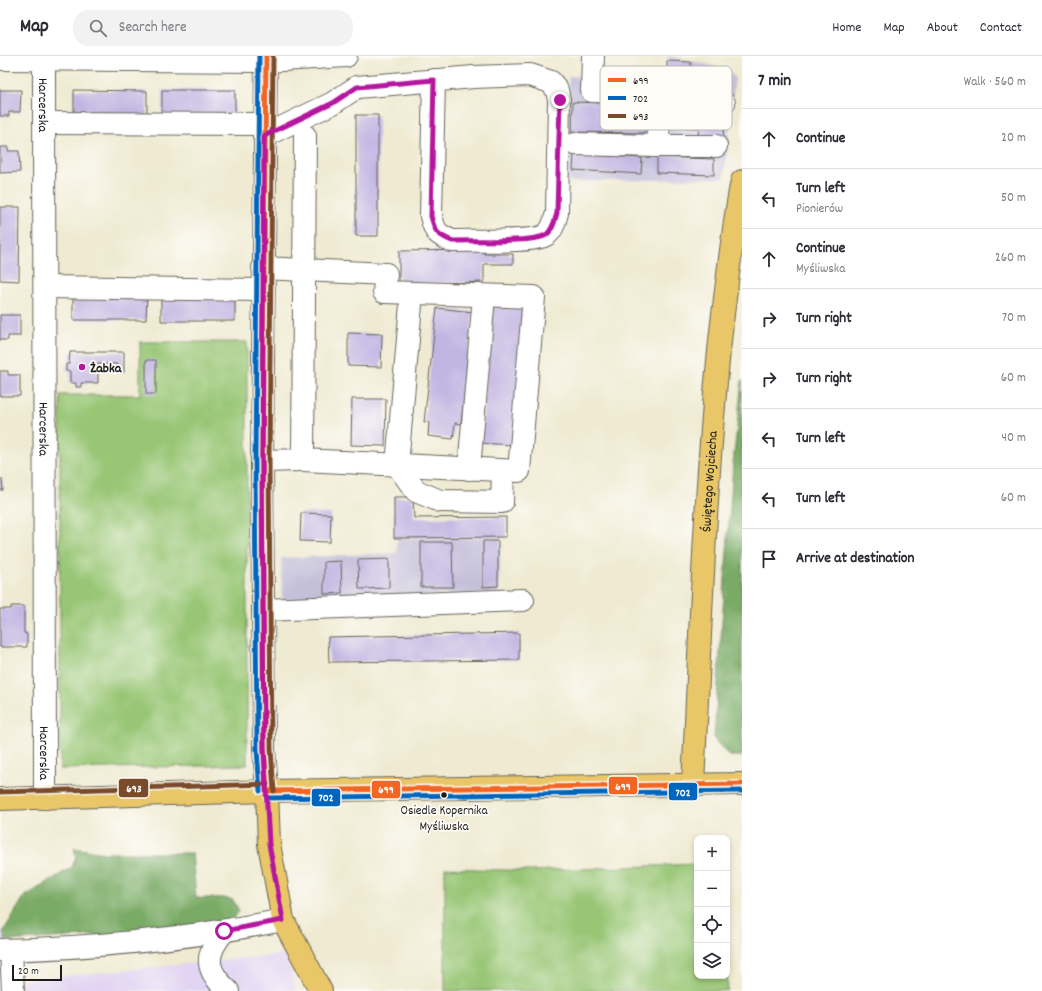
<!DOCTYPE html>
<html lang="en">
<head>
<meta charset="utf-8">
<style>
  body { margin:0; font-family:Dekko,sans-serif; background:#f2f2f3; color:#2b2b33 }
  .controls { position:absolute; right:12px; bottom:12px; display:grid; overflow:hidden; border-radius:8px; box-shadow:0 2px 6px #0003 }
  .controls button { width:36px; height:36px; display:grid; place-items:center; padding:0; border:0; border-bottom:1px solid #e1e1e2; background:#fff; color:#2b2b33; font:20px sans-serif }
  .scale { position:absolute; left:12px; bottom:10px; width:50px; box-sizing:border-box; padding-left:4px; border:2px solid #1c1c1c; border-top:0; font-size:11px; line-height:14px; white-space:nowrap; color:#1c1c1c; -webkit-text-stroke:3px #fdfcf7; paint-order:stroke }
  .stop { position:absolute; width:12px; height:12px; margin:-9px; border:3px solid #b5179e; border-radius:50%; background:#fff }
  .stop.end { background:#b5179e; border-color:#fff; box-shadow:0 1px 4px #0008 }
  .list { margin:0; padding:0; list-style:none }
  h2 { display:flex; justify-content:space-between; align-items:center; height:52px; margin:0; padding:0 16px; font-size:17px }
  h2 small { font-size:13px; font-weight:400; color:#7c7c81 }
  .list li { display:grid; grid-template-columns:26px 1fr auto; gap:12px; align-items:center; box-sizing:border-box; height:60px; padding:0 16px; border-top:1px solid #e1e1e2 }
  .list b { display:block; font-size:15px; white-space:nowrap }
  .list p { margin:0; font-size:13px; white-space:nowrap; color:#7c7c81 }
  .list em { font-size:13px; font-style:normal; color:#7c7c81 }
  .icon { flex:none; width:22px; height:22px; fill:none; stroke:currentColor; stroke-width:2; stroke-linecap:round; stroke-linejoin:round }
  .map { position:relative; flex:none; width:742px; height:935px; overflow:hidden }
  header { display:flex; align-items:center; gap:24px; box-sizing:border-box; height:56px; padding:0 20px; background:#fff; border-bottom:1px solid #e1e1e2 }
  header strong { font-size:19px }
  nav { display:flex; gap:22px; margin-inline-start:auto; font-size:14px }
  .search { width:280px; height:36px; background:#f2f2f3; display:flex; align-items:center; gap:10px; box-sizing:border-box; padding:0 14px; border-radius:16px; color:#7c7c81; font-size:15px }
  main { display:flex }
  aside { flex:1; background:#fff }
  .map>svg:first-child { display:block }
</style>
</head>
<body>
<header>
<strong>Map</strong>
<div class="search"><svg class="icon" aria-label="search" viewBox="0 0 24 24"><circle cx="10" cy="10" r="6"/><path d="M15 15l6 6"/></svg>Search here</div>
<nav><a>Home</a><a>Map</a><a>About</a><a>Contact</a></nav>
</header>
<main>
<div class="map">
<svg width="742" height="935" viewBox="0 0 742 935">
  <rect width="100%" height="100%" fill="#fdfcf7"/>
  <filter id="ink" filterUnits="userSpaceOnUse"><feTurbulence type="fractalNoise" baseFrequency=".025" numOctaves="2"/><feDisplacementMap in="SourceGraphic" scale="8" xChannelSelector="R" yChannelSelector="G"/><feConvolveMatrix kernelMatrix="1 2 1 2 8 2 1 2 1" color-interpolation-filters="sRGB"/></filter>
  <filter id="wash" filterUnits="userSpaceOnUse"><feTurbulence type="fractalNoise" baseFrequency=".012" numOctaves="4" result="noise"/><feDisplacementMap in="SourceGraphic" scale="16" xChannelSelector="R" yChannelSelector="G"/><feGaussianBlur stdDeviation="0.9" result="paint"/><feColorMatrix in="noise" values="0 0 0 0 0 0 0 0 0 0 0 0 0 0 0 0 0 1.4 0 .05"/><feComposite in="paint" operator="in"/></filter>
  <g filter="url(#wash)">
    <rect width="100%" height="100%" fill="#efead1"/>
    <path fill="#e2d4f3" d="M0,876H3L17,925L285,898L297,935H0Z"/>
    <path fill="#c5c0da" d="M668,0L728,13L735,22L724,122L567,126L569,20L664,26Z
      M501,482L499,537L282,544L281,502L397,497V483Z"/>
    <path fill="#98c674" stroke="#5a7148" d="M140,286H247V709L60,713V339H140Z
      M697,808V920H727L728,935H445V812L531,815Z"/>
    <path fill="#7aab66" stroke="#4b6441" d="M742,324V700H729L714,683L733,408Z
      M74,792L104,797H192L196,842C209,843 221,840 233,844L239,855L233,863L206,872L6,885L3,876L24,841L72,811L76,801Z"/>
    <g id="blocks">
      <path fill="#c1b5e2" d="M667,5L691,6V13H713V25H729L728,37H716V27H682V23H667Z
        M0,34H21L20,56H9V60H0Z
        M74,34L147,35V61H74Z
        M162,34H235V61H162Z
        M573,46L645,48L644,77L572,76Z
        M667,50L701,52L700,67L724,68L723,82L698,80L699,72L665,70Z
        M356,59H378V180H356Z
        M0,91H8V95H19L20,116L0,117Z
        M574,98L642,102L641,118L573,114Z
        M657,101L714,103V119L657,117Z
        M0,151H20L19,225L0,224Z
        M483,194L484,198H513V208H484V226L399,228V195Z
        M73,237L147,238L146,264H73Z
        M161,238H235V265H161Z
        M492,248L524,250L512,389L481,387Z
        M437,252L473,256L461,368L455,367L453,383L428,380L429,366H424Z
        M0,259H20V280H8V284H0Z
        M348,277L382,278L381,311L348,310Z
        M70,296H124V316L116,315L117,308H98V327H81V331H76V327H70V315H66V308H69Z
        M146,304H156V338H146Z
        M0,315H8V319H20V340H0Z
        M352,343H386L385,390L351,389Z
        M0,423H2L3,434H0Z
        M394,441H413L414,462L506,461V481L394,482Z
        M301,457L331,458L330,486L300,485Z
        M483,485H498V530L483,531Z
        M421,486H452L453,531H421Z
        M389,503V532L359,533L358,504Z
        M341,505L342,537L324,538V506Z
        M11,550H24V577L27,578V591H0V553H11Z
        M519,577V604L329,606L328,581Z"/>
    </g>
  </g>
  <g filter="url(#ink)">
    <use href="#blocks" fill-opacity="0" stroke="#66645b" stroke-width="1"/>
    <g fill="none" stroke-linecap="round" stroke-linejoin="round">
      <defs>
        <g id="minor">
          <path d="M266,0L262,405L264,693L267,735"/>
          <path d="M593,0L592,35L639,36L724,47"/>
          <path d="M0,3L266,5L346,0"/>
          <path id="s1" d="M44,4L45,742"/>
          <path d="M45,67L264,68"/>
          <path d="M264,80L333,47L357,31L474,21L530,19L551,26L557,34L559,44L557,157C555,164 553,174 546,179C533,187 471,184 452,185C436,178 435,176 431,160L434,24"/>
          <path d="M575,88L656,90L664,39"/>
          <path d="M656,90H716"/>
          <path d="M263,212L386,218L384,236L534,241L519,415L303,404"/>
          <path d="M45,231L263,234"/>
          <path d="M412,237L397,409L416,435L440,445L502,446L503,415"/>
          <path d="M262,405L303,404L305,80"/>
          <path d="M469,413L484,240"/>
          <path d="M263,554L523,544"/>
          <path d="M224,875C204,899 205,914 228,935"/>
          <path d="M0,894C93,892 192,882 283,864"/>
          <path d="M11,894L13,935"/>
        </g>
        <g id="major">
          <path id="s2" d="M693,728C701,571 705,414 723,258C729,213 733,169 742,125"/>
          <path d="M267,735L269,788L283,864L321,935"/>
          <path d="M0,743L267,735L742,728"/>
        </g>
      </defs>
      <use href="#minor" stroke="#66645b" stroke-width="24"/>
      <use href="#major" stroke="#66645b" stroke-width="24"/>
      <use href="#minor" stroke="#fff" stroke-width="22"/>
      <use href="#major" stroke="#e9c769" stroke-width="22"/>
      <defs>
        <path id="bus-1" d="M266,0L262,405L264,693L267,735
          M267,735L742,728"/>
        <path id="bus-2" d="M259,0L255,405L257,693L260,735
          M267,742L742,735"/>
        <path id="bus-3" d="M273,0L269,405L271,693L274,735
          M0,736L267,728"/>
      </defs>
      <use href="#bus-1" stroke="#fdfcf7" stroke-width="8"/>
      <use href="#bus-2" stroke="#fdfcf7" stroke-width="8"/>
      <use href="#bus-3" stroke="#fdfcf7" stroke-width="8"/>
      <use href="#bus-1" stroke="#f26522" stroke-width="5"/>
      <use href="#bus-2" stroke="#0065bd" stroke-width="5"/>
      <use href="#bus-3" stroke="#7a4b2a" stroke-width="5"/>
    </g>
  </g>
  <g fill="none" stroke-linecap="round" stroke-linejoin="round" filter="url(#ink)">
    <path stroke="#b5179e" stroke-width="5" d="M224,875L283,864L269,788L264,693L262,405L264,80L333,47L357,31L434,24L431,160C435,176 436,178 452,185C470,184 533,187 546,179C553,174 555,164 557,157L560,44"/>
  </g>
  <circle fill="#b5179e" stroke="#fdfcf7" stroke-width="1.5" cx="82" cy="311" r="4"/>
  <circle fill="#1c1c1c" stroke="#fdfcf7" stroke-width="1.5" cx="444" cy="739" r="3.5"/>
  <g text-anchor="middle" stroke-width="3.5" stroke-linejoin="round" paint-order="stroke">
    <g font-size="13" fill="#1c1c1c" stroke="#fdfcf7">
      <text x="444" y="758">Osiedle Kopernika<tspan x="444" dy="16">Myśliwska</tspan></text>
    </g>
    <g font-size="14" fill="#1c1c1c" stroke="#fdfcf7">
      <text dy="5" stroke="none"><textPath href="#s1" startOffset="45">Harcerska</textPath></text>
      <text dy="5" stroke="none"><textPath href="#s1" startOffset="369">Harcerska</textPath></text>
      <text dy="5" stroke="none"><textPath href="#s2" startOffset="303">Świętego Wojciecha</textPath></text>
      <text dy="5" stroke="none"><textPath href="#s1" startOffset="693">Harcerska</textPath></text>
    </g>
    <g font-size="14" font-weight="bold" fill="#1c1c1c" stroke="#fdfcf7" text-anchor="start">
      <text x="90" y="316">Żabka</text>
    </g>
  </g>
  <rect x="600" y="10" width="132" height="64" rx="6" fill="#fdfcf7" stroke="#bab9b5" stroke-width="1"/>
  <rect x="608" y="22" width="18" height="4" fill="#f26522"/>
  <rect x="608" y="40" width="18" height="4" fill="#0065bd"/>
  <rect x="608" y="58" width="18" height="4" fill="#7a4b2a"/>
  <g font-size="11" fill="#1c1c1c">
    <text x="633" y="28">699</text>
    <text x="633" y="46">702</text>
    <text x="633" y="64">693</text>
  </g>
  <g stroke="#fdfcf7" stroke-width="1.5">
    <rect x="608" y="720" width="30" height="19" rx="4" fill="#f26522"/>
    <rect x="118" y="722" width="31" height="20" rx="4" fill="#7a4b2a"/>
    <rect x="371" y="724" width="30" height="19" rx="4" fill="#f26522"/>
    <rect x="668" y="726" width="30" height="19" rx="4" fill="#0065bd"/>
    <rect x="311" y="732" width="30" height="19" rx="4" fill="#0065bd"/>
  </g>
  <g font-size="11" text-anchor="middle" font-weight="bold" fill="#fff">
    <text x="623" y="734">699</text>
    <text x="134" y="736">693</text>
    <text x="386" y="737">699</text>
    <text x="683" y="740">702</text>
    <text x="326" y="745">702</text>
  </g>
</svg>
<div class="controls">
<button>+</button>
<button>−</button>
<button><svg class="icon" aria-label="locate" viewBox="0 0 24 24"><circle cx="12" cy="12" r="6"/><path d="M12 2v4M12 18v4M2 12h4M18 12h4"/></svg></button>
<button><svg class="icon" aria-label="layers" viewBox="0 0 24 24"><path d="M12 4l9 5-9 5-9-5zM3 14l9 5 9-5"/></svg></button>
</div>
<div class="scale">20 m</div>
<div class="stop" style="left:224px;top:875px"></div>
<div class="stop end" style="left:560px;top:44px"></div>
</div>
<aside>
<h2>7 min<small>Walk · 560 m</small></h2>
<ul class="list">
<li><svg class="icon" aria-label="ahead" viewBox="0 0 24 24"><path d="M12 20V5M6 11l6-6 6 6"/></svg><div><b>Continue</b></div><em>20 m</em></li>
<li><svg class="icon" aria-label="left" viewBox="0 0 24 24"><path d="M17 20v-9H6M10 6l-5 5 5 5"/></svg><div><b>Turn left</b><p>Pionierów</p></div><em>50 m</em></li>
<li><svg class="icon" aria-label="ahead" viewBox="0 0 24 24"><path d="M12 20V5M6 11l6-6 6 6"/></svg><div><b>Continue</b><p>Myśliwska</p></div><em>260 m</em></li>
<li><svg class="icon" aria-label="right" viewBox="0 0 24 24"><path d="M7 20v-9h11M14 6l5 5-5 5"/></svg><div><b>Turn right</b></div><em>70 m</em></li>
<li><svg class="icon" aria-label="right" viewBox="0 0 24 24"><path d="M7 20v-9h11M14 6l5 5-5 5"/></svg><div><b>Turn right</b></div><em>60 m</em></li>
<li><svg class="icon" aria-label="left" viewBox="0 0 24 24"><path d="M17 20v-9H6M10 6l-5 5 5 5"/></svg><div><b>Turn left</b></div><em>40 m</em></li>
<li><svg class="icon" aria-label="left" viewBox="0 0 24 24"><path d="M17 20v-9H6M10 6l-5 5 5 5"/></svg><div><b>Turn left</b></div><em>60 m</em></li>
<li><svg class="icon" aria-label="arrive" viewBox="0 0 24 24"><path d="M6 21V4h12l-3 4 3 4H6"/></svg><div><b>Arrive at destination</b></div></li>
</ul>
</aside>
</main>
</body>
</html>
